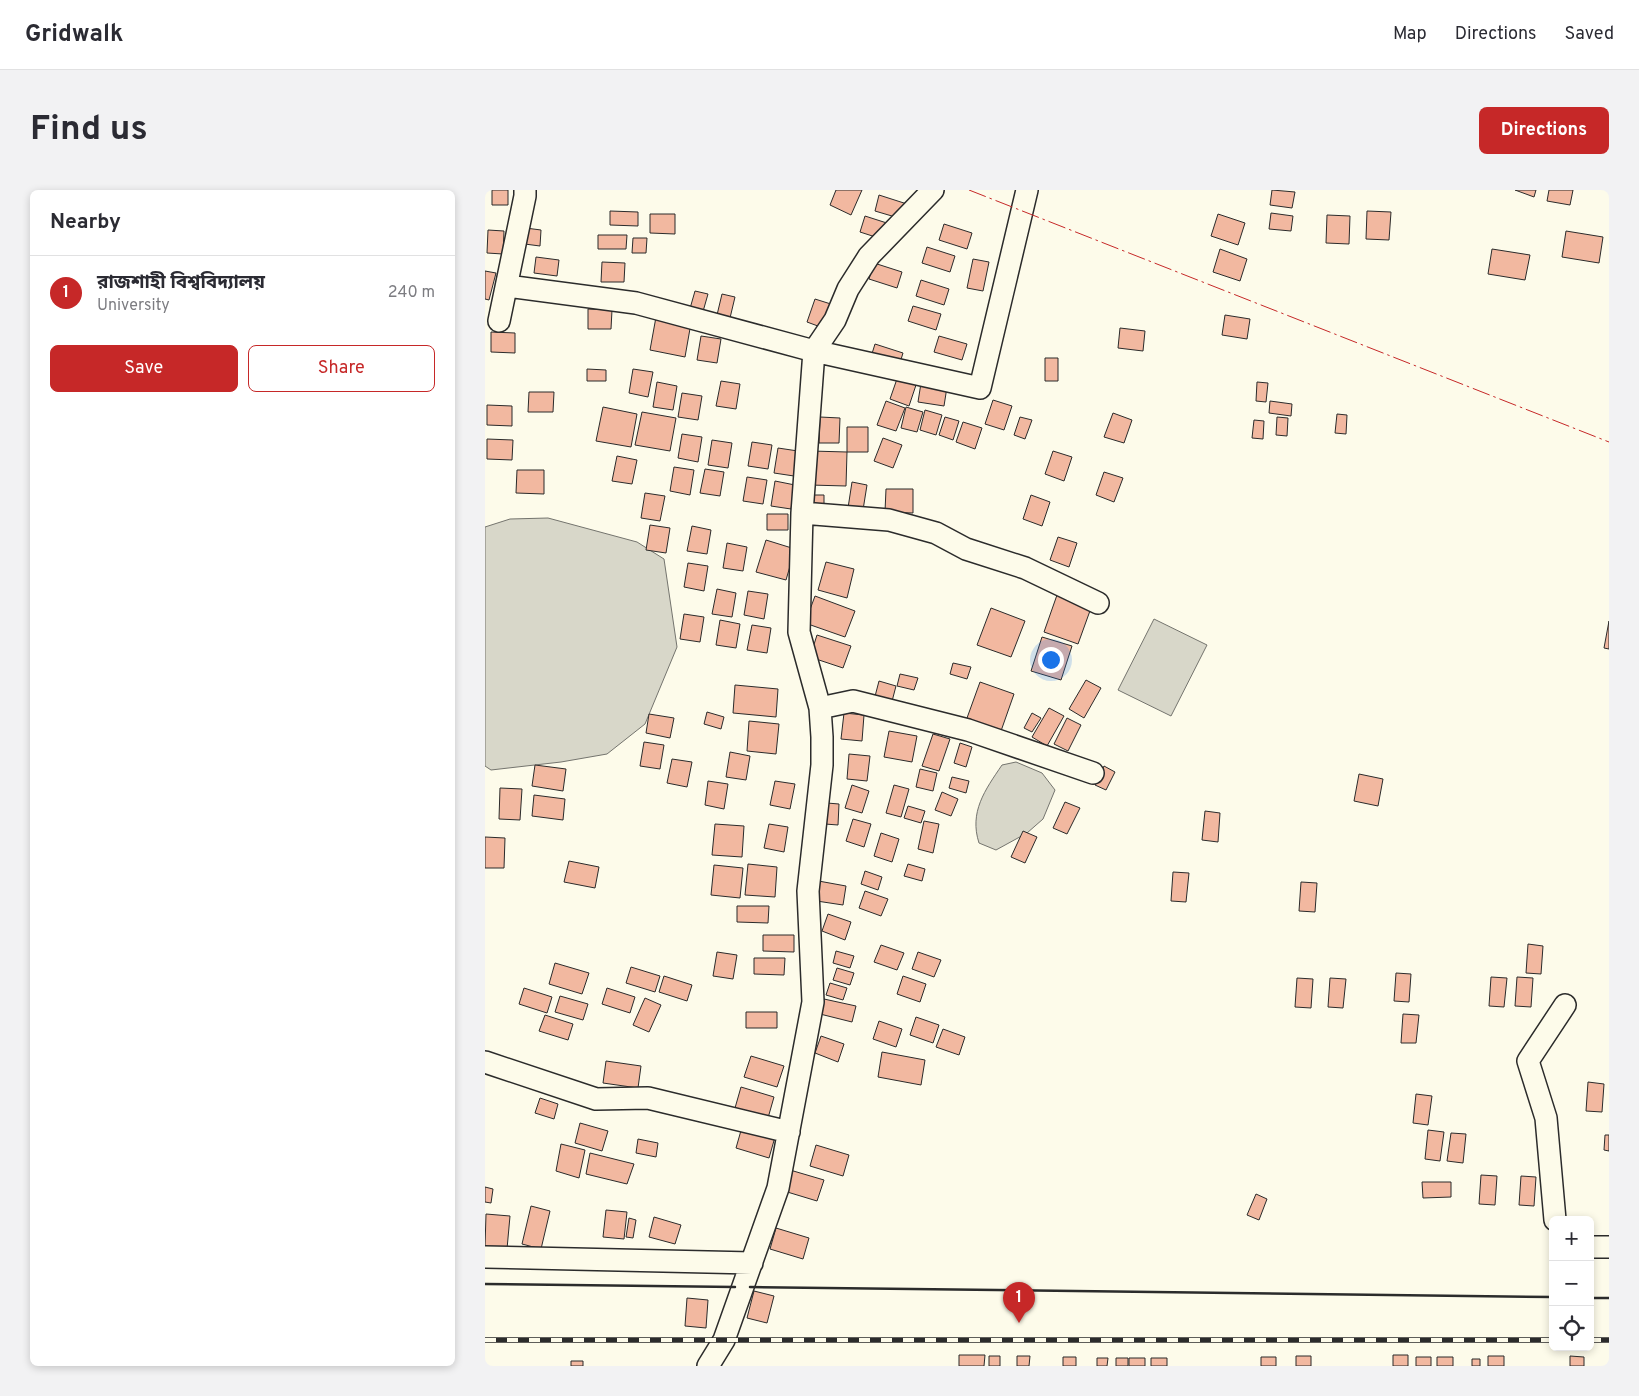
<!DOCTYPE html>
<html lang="en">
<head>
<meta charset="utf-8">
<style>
  body { margin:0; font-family:Overpass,"Noto Sans Bengali",sans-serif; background:#f2f2f3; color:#2b2b33 }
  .controls { position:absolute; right:15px; bottom:15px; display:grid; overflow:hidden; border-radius:8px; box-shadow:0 2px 8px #0003 }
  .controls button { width:45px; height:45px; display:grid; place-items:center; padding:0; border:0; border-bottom:1px solid #e1e1e2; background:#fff; color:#2b2b33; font:25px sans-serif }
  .you { position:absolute; left:565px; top:469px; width:18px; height:18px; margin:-12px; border:4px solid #fff; border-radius:50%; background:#1a73e8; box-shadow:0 0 0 8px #1a73e833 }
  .badge { display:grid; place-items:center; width:32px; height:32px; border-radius:50%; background:#c62828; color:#fff; font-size:16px; font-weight:700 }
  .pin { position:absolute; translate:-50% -41px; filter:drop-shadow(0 1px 2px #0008) }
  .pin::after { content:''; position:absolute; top:26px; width:18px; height:15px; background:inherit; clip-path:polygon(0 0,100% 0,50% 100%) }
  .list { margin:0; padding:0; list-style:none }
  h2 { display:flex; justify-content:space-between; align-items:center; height:65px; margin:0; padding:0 20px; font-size:21px }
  h2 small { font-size:16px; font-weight:400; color:#7c7c81 }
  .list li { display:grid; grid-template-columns:32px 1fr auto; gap:15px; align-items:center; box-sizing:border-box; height:75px; padding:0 20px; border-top:1px solid #e1e1e2 }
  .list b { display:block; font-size:19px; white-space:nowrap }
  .list p { margin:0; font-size:16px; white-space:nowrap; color:#7c7c81 }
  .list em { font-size:16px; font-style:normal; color:#7c7c81 }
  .actions { display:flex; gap:10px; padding:15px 20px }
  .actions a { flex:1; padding:11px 0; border:1px solid #c62828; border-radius:8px; text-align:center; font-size:18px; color:#c62828 }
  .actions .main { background:#c62828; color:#fff }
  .icon { flex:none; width:28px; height:28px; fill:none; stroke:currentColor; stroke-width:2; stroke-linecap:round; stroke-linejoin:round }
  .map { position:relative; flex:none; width:1124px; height:1176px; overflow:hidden; border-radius:8px }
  header { display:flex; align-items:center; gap:30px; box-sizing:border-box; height:70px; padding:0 25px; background:#fff; border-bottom:1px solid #e1e1e2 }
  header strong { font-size:24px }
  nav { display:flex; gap:28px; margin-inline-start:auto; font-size:18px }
  .intro { display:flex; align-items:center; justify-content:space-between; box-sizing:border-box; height:120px; padding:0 30px }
  h1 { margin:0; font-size:35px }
  .button { padding:12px 22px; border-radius:8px; background:#c62828; color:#fff; font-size:18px; font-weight:700 }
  main { display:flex; gap:30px; padding:0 30px }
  aside { flex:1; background:#fff; border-radius:8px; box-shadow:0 2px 8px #0003 }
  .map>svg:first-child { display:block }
</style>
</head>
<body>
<header>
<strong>Gridwalk</strong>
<nav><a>Map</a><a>Directions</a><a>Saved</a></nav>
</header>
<div class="intro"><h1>Find us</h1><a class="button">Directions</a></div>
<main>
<aside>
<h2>Nearby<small></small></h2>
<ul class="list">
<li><span class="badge">1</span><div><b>রাজশাহী বিশ্ববিদ্যালয়</b><p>University</p></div><em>240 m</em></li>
</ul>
<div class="actions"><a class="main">Save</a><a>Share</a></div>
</aside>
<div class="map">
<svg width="1124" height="1176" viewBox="0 0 1124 1176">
  <rect width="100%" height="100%" fill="#fdfbea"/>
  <path fill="#d8d7c9" stroke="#74746e" d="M63,328L152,352L179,369L192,457L160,534L122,564L76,572L6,580L0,576V337L25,329Z
    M669,429L722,455L686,526L633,500Z
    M531,572L557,583L570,600L558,629L542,643L511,660L494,653C484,622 500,600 517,575Z"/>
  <path fill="#f2b8a0" stroke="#2b2b2b" d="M7,0H23V15H7Z
    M351,0H377L366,25L345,15Z
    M787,0L810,2L807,18L785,15Z
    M1030,0H1051L1049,7Z
    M1064,0H1088L1085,15L1062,11Z
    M394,5L422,14L417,29L390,21Z
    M125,21L153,22V36L125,35Z
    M882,21L906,22L904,50L881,49Z
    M786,23L808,26L806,41L784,39Z
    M165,24H190V44L165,43Z
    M733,24L760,33L753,55L726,46Z
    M842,25L865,26L864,54L841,53Z
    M380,26L408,35L403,51L375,42Z
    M459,34L487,43L482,59L454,50Z
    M33,37L56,40L55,56L32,53Z
    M3,40L19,41L18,64L2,63Z
    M1081,41L1118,47L1114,73L1077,67Z
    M113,45H142L141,59H113Z
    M148,48H162L161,63H147Z
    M442,57L470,66L465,82L437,73Z
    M735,59L762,69L755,91L728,82Z
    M1007,59L1045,65L1040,90L1003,84Z
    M51,67L74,70L72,86L49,83Z
    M488,69L504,72L498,101L482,98Z
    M117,72L140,73L139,92H116Z
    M389,73L417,82L412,98L384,89Z
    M0,81L11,83L4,110L0,109Z
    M436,90L464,99L459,115L431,106Z
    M210,101L223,104L217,125L204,122Z
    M237,104L250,107L245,128L232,125Z
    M330,109L349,115L341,139L322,132Z
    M428,116L456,124L451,140L423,131Z
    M103,119L127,120L126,139H103Z
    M740,125L765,129L762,149L737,145Z
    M171,127L206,133L200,167L165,160Z
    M635,138L660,141L658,161L633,158Z
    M6,142L30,143V163L6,162Z
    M216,146L236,149L232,173L212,170Z
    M454,146L482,154L477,170L449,162Z
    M390,154L418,163L413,179L385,170Z
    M560,168H573V191H560Z
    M102,179L121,180V191H102Z
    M148,179L168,182L163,207L144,203Z
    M413,186L432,192L424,216L405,209Z
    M236,191L255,194L251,219L231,216Z
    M172,192L192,196L188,220L168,217Z
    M772,192L783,193L781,212L771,211Z
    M436,193L462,197L459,216L433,212Z
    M44,202H69L68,222H43Z
    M197,203L217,206L213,230L193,227Z
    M508,210L527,216L519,240L500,234Z
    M401,211L420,218L411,241L392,235Z
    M785,211L807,214L806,226L784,223Z
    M2,215L27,216V236L2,235Z
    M118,217L152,224L146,257L111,251Z
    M421,217L438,222L432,242L416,238Z
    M440,220L457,225L451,245L435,240Z
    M157,222L191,228L185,261L150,255Z
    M628,223L647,230L639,253L619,247Z
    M852,224L862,225L861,244L850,243Z
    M335,227L355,228L354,253H334Z
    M460,227L474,231L468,250L454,245Z
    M535,227L547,230L540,249L529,245Z
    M792,227L803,228L802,246L791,245Z
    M769,230L779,231L778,249L767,248Z
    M478,232L497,238L490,259L471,252Z
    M362,237H383V262H362Z
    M197,244L217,247L213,272L193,268Z
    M398,248L417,255L408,278L389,271Z
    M2,249L28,250L27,270L2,269Z
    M227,250L247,253L243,278L223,275Z
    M267,252L287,255L283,279L263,276Z
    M293,258L313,261L309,286L289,283Z
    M326,261L362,262L361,296L325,295Z
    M568,261L587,267L579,291L560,284Z
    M132,266L152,270L147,294L127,291Z
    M189,277L209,280L205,305L185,301Z
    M220,279L239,282L235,306L215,303Z
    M32,280H59V304L31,303Z
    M619,282L638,288L629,312L611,305Z
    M262,287L282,290L278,314L258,311Z
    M290,291L310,295L306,319L286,316Z
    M367,292L382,295L378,320L363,318Z
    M401,299H428V323L400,322Z
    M160,303L180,306L175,331L156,328Z
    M326,305H339V318H326Z
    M546,305L565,312L557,336L538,329Z
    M282,324H303V340H282Z
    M165,335L185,338L181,363L161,360Z
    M207,336L226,340L222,364L202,361Z
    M573,347L592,353L584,377L565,370Z
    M281,350L310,359L301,390L271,382Z
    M242,353L262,357L258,381L238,378Z
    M341,372L369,379L362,408L333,400Z
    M203,373L223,376L219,401L199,397Z
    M232,399L251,403L247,427L227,424Z
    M263,401L283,404L279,429L259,425Z
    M572,405L606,418L593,454L559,442Z
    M330,406L370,421L360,447L320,433Z
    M506,418L540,431L526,467L492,455Z
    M199,424L219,427L215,452L195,449Z
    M235,430L255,434L251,458L231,455Z
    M1124,431V459L1119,458Z
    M267,435L286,438L282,463L262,460Z
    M332,445L366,456L358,478L325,467Z
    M557,447L587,456L576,490L546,481Z
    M468,473L486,477L482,489L465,484Z
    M415,484L433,488L429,500L412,496Z
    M601,490L616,498L599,528L584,519Z
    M394,491L411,496L405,519L388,514Z
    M495,492L529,504L516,541L482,528Z
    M250,495L293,499L291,527L248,523Z
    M564,518L579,526L562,556L547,547Z
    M222,522L239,527L236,539L219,534Z
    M359,523L379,525L377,551L356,549Z
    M547,523L556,528L547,542L539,538Z
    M164,524L189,528L185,548L161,543Z
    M582,528L596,535L583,561L569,554Z
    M264,531L294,534L291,564L262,561Z
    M404,541L432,546L427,572L399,567Z
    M448,544L465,549L454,581L437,576Z
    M159,552L179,555L175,579L155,576Z
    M475,553L487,557L481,577L469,573Z
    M245,562L265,566L261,590L241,587Z
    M364,564L385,566L382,591L362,589Z
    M187,569L207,572L202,597L182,593Z
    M50,575L81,579L78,601L47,596Z
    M619,576L630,582L621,600L610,595Z
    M435,579L452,583L448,601L431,597Z
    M874,584L898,589L893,616L869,611Z
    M467,587L484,591L481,603L464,598Z
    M223,591L243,594L239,619L220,615Z
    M290,591L310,594L305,619L285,615Z
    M367,595L384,601L377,623L360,618Z
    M409,595L424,599L416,627L401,623Z
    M15,598L37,599L35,630L14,629Z
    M457,602L473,609L466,626L450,620Z
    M49,605L80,609L78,630L47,626Z
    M580,612L595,618L582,644L568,638Z
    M342,613L354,614L353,635L340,634Z
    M423,616L440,621L436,633L419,628Z
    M720,621L735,623L733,652L717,650Z
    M368,629L386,634L379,657L361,651Z
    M439,631L454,634L448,663L433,659Z
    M230,634L259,636L257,667L227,665Z
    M284,634L303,637L299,662L279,658Z
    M538,641L552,647L540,673L526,667Z
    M396,643L414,649L407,672L389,666Z
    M0,647L20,648L19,678H0Z
    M84,671L114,677L110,698L79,692Z
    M263,674L292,677L290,707L260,705Z
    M423,674L440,679L437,691L419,686Z
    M229,675L258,678L255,708L226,705Z
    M380,681L397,687L393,700L376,694Z
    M688,682L704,683L701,712L686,711Z
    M328,690L361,696L358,715L325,710Z
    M816,692L832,693L830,722L814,721Z
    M380,701L403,709L396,726L374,718Z
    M252,716H284L283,733L252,732Z
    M343,724L366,732L360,750L337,741Z
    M278,745H309V762L278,761Z
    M1043,754L1058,756L1056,784L1041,783Z
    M396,755L419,763L412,780L389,772Z
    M351,761L369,766L365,778L348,773Z
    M232,762L252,765L248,789L228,786Z
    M433,762L456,770L449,787L427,779Z
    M269,768H300L299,785L269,784Z
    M70,773L104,783L97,804L64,794Z
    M146,777L175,786L170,802L141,793Z
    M352,778L369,783L365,795L348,790Z
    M911,783L926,784L924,812L909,811Z
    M179,786L207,795L202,811L174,802Z
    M418,786L441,794L435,812L412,804Z
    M1006,787L1022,788L1019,817L1004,816Z
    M1032,787L1048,788L1046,817L1030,816Z
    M812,788L828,789L826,818L810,817Z
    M845,788L861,789L858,818L843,817Z
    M345,793L362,798L358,810L341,805Z
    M39,798L67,807L62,823L34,814Z
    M122,798L150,807L145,823L117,814Z
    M75,806L103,814L98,830L70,822Z
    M160,808L176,815L164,842L148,835Z
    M339,809L371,816L367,832L335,824Z
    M261,822H292V838H261Z
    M918,824L934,825L931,853H916Z
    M60,825L88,834L83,850L54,841Z
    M431,827L454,835L448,853L425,845Z
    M394,831L417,839L411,857L388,849Z
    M458,839L480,847L474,865L451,857Z
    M336,846L359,854L353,872L330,863Z
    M397,862L440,870L436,895L393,887Z
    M266,866L299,876L292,897L259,887Z
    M121,871L156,876L153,898L118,893Z
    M1103,892L1119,894L1117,922L1101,921Z
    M256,897L289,907L283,928L250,918Z
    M931,904L947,906L943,935L928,933Z
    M55,908L73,914L69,929L50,923Z
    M95,933L123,941L117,961L90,953Z
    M257,937L290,947L284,968L251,958Z
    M943,940L959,942L955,971L940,969Z
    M966,943L981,944L978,973L962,971Z
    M1120,945H1124V961L1119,960Z
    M153,949L173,953L171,967L151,963Z
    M76,954L100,960L94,988L71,981Z
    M331,955L364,965L358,986L325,976Z
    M105,963L149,974L142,994L101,984Z
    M305,980L339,990L332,1011L299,1001Z
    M996,985L1012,986L1010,1015L994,1014Z
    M1036,986L1051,987L1049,1016L1034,1015Z
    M937,992H966V1007L938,1008Z
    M0,997L8,999L6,1013L0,1012Z
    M771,1004L782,1009L774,1030L762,1025Z
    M46,1016L65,1021L56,1059L37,1054Z
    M121,1020L142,1022L139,1049L118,1047Z
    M1,1024L25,1026L22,1059L0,1057Z
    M169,1027L196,1035L190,1054L164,1047Z
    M144,1028L151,1030L148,1048L141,1047Z
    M291,1038L324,1048L318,1069L285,1059Z
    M269,1101L289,1106L282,1133L262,1128Z
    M202,1108L223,1110L221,1138L200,1136Z
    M474,1165H500L499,1176H474Z
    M908,1165H923V1176H908Z
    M504,1166H515V1176H504Z
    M532,1166H545L544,1176H532Z
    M811,1166H826V1176H811Z
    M1003,1166H1019V1176H1003Z
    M1085,1166L1099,1167V1176H1085Z
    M578,1167H591V1176H578Z
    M776,1167H791V1176H776Z
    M931,1167H946V1176H931Z
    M952,1167H968V1176H952Z
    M612,1168H623L622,1176H612Z
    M631,1168H643V1176H631Z
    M644,1168H660V1176H644Z
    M666,1168H682V1176H666Z
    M987,1169H995V1176H987Z
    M86,1171H98V1176H86Z"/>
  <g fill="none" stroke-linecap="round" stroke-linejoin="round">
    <defs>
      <path id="minor" d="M22,96L151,113L329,161L495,198L542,0
        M14,131L40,6V0
        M317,323L404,330L451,343L481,359L540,378L613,413
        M335,518L368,511L483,540L608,583
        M0,872L111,909L163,908L304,942
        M1070,1030L1061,928L1043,871L1080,815
        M1105,1057H1124
        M0,1067L267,1073
        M223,1176L239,1150L293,998L328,812L323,701L337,575V547L335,518L314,442L317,323L329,161L350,130L363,99L384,66L448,0"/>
    </defs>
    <use href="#minor" stroke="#2b2b2b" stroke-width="24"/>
    <use href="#minor" stroke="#fdfbea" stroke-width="21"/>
    <defs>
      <path id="rail" d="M0,1150H1068
        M1105,1150H1124"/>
    </defs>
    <use href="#rail" stroke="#2b2b2b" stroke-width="5.5"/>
    <use href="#rail" stroke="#fdfbea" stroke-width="4" stroke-dasharray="11" stroke-linecap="butt"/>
    <path stroke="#2b2b2b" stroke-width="2.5" d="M0,1094L250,1097
      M265,1097L1068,1107
      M1105,1108H1124"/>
    <path stroke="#c62828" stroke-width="1" stroke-dasharray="18 4 2.5 4" stroke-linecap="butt" d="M484,0L1124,252"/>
  </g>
</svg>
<div class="controls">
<button>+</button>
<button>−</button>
<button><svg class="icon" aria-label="locate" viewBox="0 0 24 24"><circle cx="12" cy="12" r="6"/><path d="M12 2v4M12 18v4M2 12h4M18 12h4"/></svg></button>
</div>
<div class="you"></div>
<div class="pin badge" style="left:534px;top:1133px">1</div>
</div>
</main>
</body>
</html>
